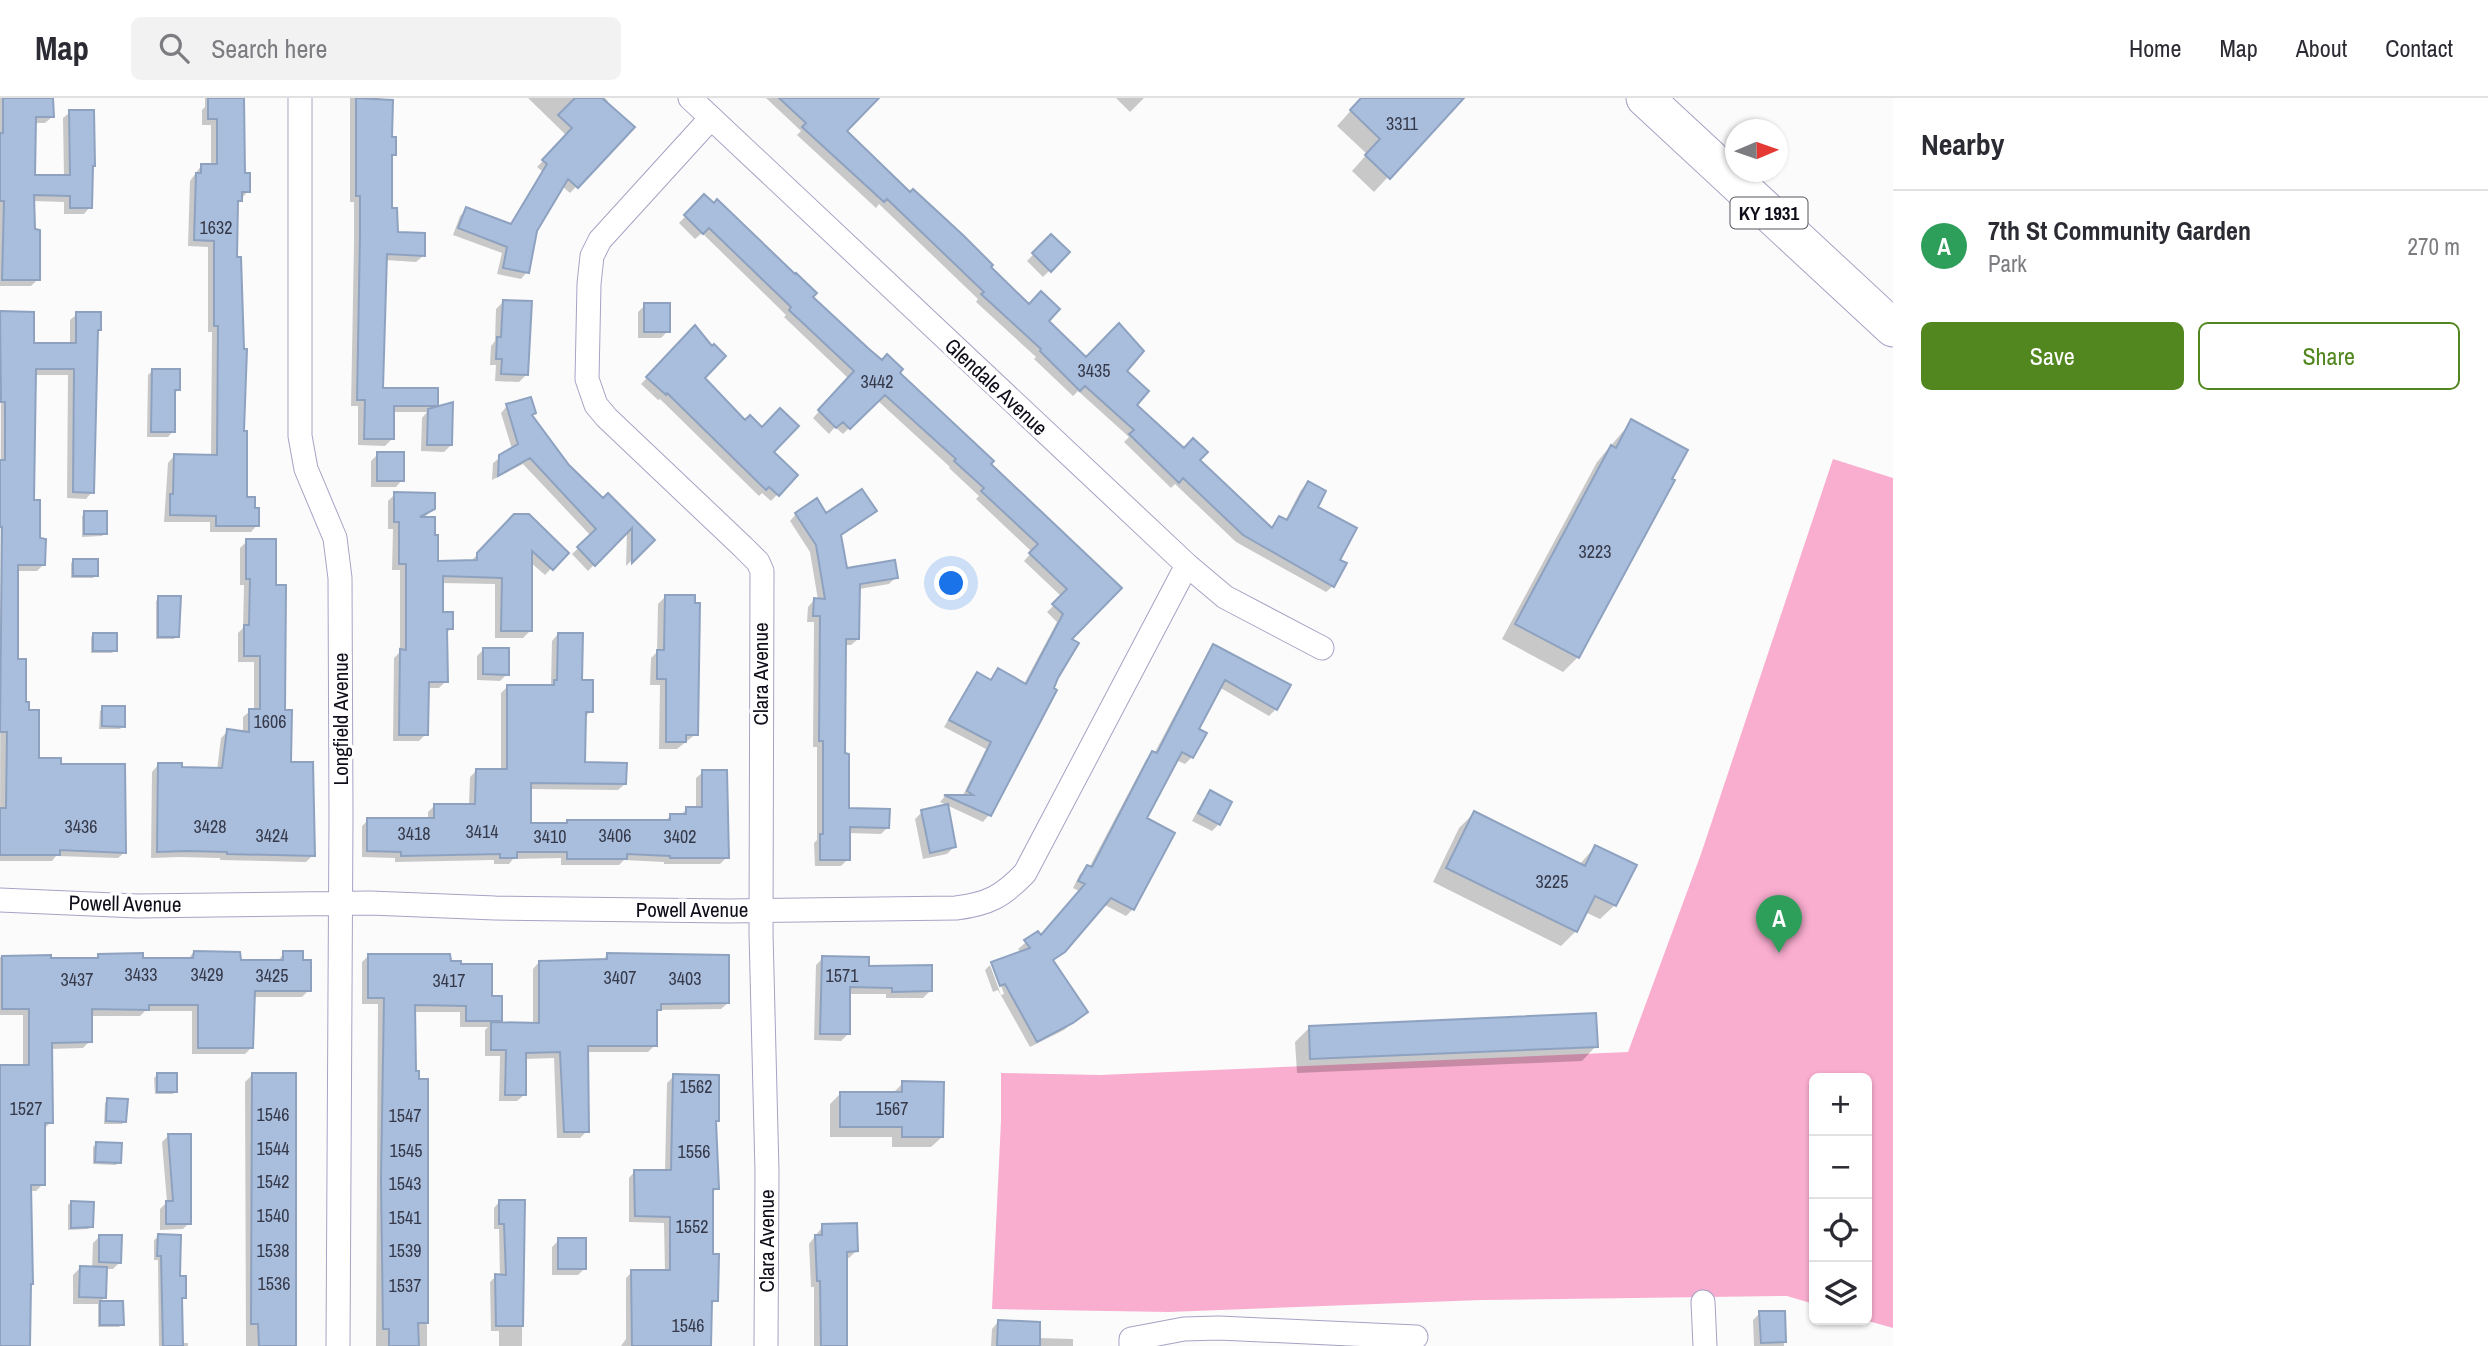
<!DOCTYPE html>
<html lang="en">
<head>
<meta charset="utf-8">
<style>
  body { margin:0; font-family:"Archivo Narrow",sans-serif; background:#f2f2f3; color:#2b2b33 }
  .controls { position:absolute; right:21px; bottom:21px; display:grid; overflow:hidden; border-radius:10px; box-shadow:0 2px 5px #0004 }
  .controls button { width:63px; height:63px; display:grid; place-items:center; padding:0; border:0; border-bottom:2px solid #e1e1e2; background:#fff; color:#2b2b33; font:35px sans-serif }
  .compass { position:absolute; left:1725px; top:21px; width:63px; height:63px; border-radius:50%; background:#fff; box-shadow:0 2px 5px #0004; rotate:88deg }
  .you { position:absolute; left:952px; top:486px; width:24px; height:24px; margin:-18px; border:5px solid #fff; border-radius:50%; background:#1a73e8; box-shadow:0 0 0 10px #1a73e833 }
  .badge { display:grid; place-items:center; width:46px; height:46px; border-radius:50%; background:#528720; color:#fff; font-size:23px; font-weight:700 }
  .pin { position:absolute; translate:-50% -58px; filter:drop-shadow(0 2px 4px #0008) }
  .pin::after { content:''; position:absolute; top:37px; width:24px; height:21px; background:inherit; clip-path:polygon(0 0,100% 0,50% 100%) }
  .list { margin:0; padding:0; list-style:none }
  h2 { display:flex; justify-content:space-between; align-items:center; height:91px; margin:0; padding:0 28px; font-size:30px }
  h2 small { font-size:23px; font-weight:400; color:#7c7c81 }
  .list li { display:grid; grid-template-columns:46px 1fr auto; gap:21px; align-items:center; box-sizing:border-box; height:112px; padding:0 28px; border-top:2px solid #e1e1e2 }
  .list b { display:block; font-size:26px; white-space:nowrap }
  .list p { margin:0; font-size:23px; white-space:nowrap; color:#7c7c81 }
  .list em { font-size:23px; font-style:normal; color:#7c7c81 }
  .actions { display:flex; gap:14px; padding:21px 28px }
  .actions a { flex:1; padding:16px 0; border:2px solid #528720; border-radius:10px; text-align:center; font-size:24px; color:#528720 }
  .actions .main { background:#528720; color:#fff }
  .icon { flex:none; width:38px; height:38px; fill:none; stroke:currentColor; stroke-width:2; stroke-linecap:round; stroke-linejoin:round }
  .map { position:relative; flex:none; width:1893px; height:1248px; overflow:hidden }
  header { display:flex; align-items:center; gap:42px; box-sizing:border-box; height:98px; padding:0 35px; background:#fff; border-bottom:2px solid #e1e1e2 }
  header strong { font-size:33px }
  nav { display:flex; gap:38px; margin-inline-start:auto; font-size:24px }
  .search { width:490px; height:63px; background:#f2f2f3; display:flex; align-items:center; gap:18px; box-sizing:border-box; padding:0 24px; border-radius:10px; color:#7c7c81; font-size:26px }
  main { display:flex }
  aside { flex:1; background:#fff }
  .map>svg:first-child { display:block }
</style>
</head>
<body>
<header>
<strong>Map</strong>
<div class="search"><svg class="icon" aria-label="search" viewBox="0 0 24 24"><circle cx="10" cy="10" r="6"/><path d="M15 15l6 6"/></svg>Search here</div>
<nav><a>Home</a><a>Map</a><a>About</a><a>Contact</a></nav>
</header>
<main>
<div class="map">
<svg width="1893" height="1248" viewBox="0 0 1893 1248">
  <rect width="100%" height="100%" fill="#fbfbfb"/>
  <path fill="#f9adcf" d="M1833,361L1893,380V1230L1865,1222L1867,980H1814V1206L1787,1198L1481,1202L1169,1214L992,1211L1001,1023V975L1100,977L1628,954L1701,756Z"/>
  <path fill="#0003" d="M0,0H52V19L45,25H34L33,78L64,79L63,20L70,14L91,69L90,109L84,116H64V104L33,103L38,181L31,188H0Z
    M205,0H242L243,77L248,93L236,107L235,160L245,401L257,427L251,434H210V424H164L168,365L174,358L211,359L212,234H208V149L188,148L190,83L201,68H211V27H202V12L205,9Z
    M350,0H380L394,57L390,61V112L396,135L423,158L416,164L385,162L381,292L437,308L432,312L451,347L444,354L421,353L422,320L427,314H392V341L385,348L358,347V308H351L354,146V104H350Z
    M528,0H605L608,3L606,6L633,30L570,95L562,88L535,132L527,174L521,181L497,176L502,155L453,137L460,118L467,111L510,127L542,73L537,69L567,38Z
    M766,0H814L844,33L1086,262L1124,273L1134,307L1184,352L1198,362L1270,431L1279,420L1285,423L1301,392L1308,385L1315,409L1338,462L1333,488L1326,494L1236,444L1175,386L1171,390L1124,344L1129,339L1078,293L1073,298L1034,261L1036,259L976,204L978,201L879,106L876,110L797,37L801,33Z
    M1116,0H1144L1130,14Z
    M1362,0H1461L1374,94L1352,73L1367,56L1337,28Z
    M704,99L867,253L898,275L988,366L1119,490L1069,542L1056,579L989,717L983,724L940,704L945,698L962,699L986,651L944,629L971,583L977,577L989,583L999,572L1024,586L1057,524L1047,514L1062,499L1024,463L1032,454L976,401L979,398L949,370L950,369L877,302L843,336L835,329L829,336L813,320L849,281L784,219L786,217L702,135L695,141L679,125Z
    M1051,138L1068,154L1043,179L1027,163Z
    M503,204L526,277L519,284L495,283L496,267H490L491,248L495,243L496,211Z
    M645,207L668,233L661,240H638V214Z
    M1,215L33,247H70V222L77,216L99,231L96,235L92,394L86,401L67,400L68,277H34L32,403L44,466L37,473H17V563L24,606L38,662L59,668L125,754L118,760L56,758L52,763H0Z
    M695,229L702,280L771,354L796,377L771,403L762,395L759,398L660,301L658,302L641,286Z
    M153,272L178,292L173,297V333L168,339H147L148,277Z
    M507,308L535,315L531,318L568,368L603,403L652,442L626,468L627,433L588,473L572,456L591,438L523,366L492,382L493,365L512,351L501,315Z
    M1631,324L1578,559L1563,574L1502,541L1597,364Z
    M378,356L402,382L396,389H371V363Z
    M395,396L433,410L423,421L436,464H470L515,418L566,455L545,477L530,464V533L523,540H495V486L441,485V516L451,530L446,536V583L439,590H427L426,636L419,643H393L394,560L400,554V472H392L393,431H388V403Z
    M874,413L839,439L845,472L896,479L889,486L859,491L858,541L851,547H844L843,657L847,712L888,729L881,736L848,735V761L841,768H815L814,745L817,742V649H813L814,524H807L808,509L814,502H818L810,454L790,423L796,416L826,417Z
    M85,415L105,435L102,438L82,439V418Z
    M247,443L284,614L289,666L313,757L306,764L220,762V760L179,759L151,760L152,674L158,667L180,671L217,672L221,640L228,633L243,635V619L250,613H254V564H238V535L243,530L244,487H240V450Z
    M74,462L96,477L93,480H71V465Z
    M665,499L696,636L677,651H659L660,587H650L651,560L657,554L658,506Z
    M159,500L177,538L174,541H156V503Z
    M94,536L115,552L112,555H91V539Z
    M558,536L591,613L584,620V666L625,686L618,692L529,691V727H564L567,724H664L671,717H680L687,711H696V680L703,674L727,759L720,766H664V764L624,762L619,767H561V760L513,761L509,766H494V762L395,764V760L362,759V728L368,722H428V714L435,707H469L470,679L476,673H501V595L507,589L551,587L552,543Z
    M1214,549L1276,611L1269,618L1219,589L1197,632L1192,659L1185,666L1176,662L1145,721L1133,811L1126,818L1103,806L1052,863L1086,914L1064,932L1030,949L998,892L993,894L985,872L990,867L1001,897L1004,896L994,867H991L1021,855L1018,851L1037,835L1041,839L1079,793L1073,790L1080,776L1087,769L1089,770L1146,662L1154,656L1207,556Z
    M484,551L507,576L500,583L477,582V558Z
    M103,610L123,628L120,631H99L100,613Z
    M1210,695L1219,726L1212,733L1192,723L1204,701Z
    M922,714L954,749L947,756L923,761L915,721Z
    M1474,715L1579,767L1595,749L1615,807L1600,821L1585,814L1576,833L1561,848L1433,784L1459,730Z
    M194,854L239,864H277L284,855L302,864L309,892L302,899H253L252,949L245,956H192V913H145L140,918H90V943L83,950L50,951L51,1024L43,1032V1086L36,1093H30L28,1248H0V969H23V917H0V859L94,862L99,857L141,862H187Z
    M607,857L728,905L721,911L658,912L655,915V947L648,954H586L587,1033L580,1040H557L554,960L524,961V997L517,1003H499L500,958H485V932L488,929H460V914H414V975L417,983H427V1248H376L378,906H362V864L368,858L449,865L491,900L500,923L497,926H533V871L539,864L602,863Z
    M823,860L867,869L930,893L923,900H886V896H849L848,936L841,943L814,942L816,867Z
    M1310,929L1596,948L1582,963L1297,975L1295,944Z
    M157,977L176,993L173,996H155L154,980Z
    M252,977L294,1248H246L245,984Z
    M674,978L718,1022L715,1025L717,1090L711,1096V1158L716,1202L710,1208V1248H621L626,1241V1180L632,1174H665L664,1125L629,1124V1080L635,1073H665L667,985Z
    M903,985L942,1039L931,1049H892V1039H830V1006L841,995L892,996Z
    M108,1002L125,1023L122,1026H104L105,1005Z
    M168,1038L189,1125L183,1131L160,1132V1111L167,1104L162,1044Z
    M96,1046L119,1064L116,1067L93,1066V1049Z
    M500,1103H523L522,1248H499V1233H491L490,1184L496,1178H500L499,1131H494V1110Z
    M71,1104L91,1128L88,1131L68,1132V1107Z
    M823,1128L856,1153L849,1160H845L844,1248H814V1189H811L809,1146Z
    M100,1138L120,1164L113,1171H105V1199L99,1205H122V1226L119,1229H98V1206H73V1177L80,1170H92L93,1145Z
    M159,1138L178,1180L184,1199L181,1203V1245H188V1248H159L158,1162H154V1142Z
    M559,1142L585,1170L578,1177H552V1149Z
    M1760,1215H1783L1784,1248H1754L1753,1222Z
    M998,1224L1038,1240L1073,1241V1248H991L992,1231Z"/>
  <path fill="#a9bedd" stroke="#8ea2c0" stroke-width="2" d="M3,0H53L54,19H36L35,77H70L69,12H94L95,68H93L92,110H70V98L34,97L35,131L40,132V182H2L4,103H0V35H3Z
    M208,0H244L245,75H250V94H242V103H238L237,159H241L244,251H247L244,333H247V399H255V410H259V428H216V418L170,417V396H173L174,356L217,357L218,228H214V143L194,142L196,75H201V66H217V21H208Z
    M356,0L393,2L392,39H396V57H392V110H397L398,134L425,135V158L387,156L383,290H438V308H394V341H364L365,302H357L360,138V98H356Z
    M575,0H602L635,29L578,90L568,81L537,133L529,175L503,170L507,149L458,130L466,109L511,126L547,66L542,62L572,30L558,17Z
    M779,0H879L847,33L910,94L913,91L964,138L993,167L991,169L1029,206L1041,193L1060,211L1049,223L1086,259L1119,225L1144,253L1127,273L1149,293L1137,307L1184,350L1193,340L1208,354L1200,362L1272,430L1279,418L1287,422L1308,383L1326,393L1318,409L1357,430L1340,462L1347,465L1334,489L1243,437L1183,380L1179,385L1129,336L1134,332L1085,288L1080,293L1040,253L1041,251L981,196L984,194L887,101L884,104L802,29L806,25Z
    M1361,0H1464L1390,81L1365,57L1380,41L1350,12Z
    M704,96L714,105L717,101L795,176L796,175L817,195L813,199L869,251L882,262L887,256L903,271L900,275L994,363L991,366L1122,490L1072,541L1079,545L1058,580L1054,590L1057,592L991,718L944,697H973L967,693L991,644L949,622L977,574L991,582L998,570L1026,586L1063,516L1052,506L1067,491L1029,455L1038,446L981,393L984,390L954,363L956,361L885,297L850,331L843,324L836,330L818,312L854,273L789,212L791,209L709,130L703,136L684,117Z
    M1051,136L1070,154L1051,174L1032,155Z
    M503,202L532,203L528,277L501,276L502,261H496L497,239H501Z
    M644,205H670V234H644Z
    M0,213L34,214V245H76V214H101V232H98L94,395L73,394L74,271H36L34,402H40V440L46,441L45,467H18V561H26V604H29V612H39V660H61V666H125L126,755L60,752V757H0V710H6L7,634H0L2,429H0V362H5V304H1Z
    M695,227L712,248L714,246L726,258L705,280L745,322L750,317L762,329L780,310L799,328L774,354L798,377L779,398L769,389L766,392L667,295L666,297L646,279Z
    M152,271H180V292H175V334H151Z
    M531,299L536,315L532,317L569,367L603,400L608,395L655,442L632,465V430L595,468L577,449L596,431L530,360L498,378L499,357L518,346L506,306Z
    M453,304L452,347H427L428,311Z
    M1631,321L1688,352L1672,381L1675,382L1579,560L1515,526L1611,347L1616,350Z
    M377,354H404V383H377Z
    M862,391L877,413L841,437L847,470L895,462L898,480L860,486L859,541H846L845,655L849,656V710L890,711L889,730L850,729V762H820V736H823V643H819L820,518H813L814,500L825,501L816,447L795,415L817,400L826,415Z
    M394,394L435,395V411L420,419H435V437H438V463L477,462V455L514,416H529L569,455L553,472L532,453V533H501L502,480L443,478V514H453V531H447L448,584H429L428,637H399L400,551L406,552V466H399V424H394Z
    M84,413H107V436H84Z
    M246,441H276V487H286L285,612H292L291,664H313L315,758L227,756V754L187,753L157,754L158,665H182V669L222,670L227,631L249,634V611H260V558H244V527H249L250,481H246Z
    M73,461H98V478H73Z
    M665,497H695V505H700L698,637H686V644H666V581H657V552H664Z
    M158,498H181L179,539H158Z
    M93,535H117V553H93Z
    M558,535H583L582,582H593V614H586L585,664L627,665L626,686L531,685V725H567V722H670V716H686V709H702V672H727L729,760H670V758L627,756V761H567V754H517V760H500V756L401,758V754L367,753V720H434V706H475L476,671H507V587H554V582H557Z
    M1213,546L1291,587L1277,612L1225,582L1199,631L1207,635L1193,660L1182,654L1147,720L1175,735L1134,812L1111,800L1065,854L1053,862L1088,914L1073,925L1037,944L1005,886L1000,888L991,864L1030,850L1024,842L1038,833L1041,837L1085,786L1078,783L1087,767L1092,769L1152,653L1157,655Z
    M483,550H509V577L483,576Z
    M102,608H125V629L102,628Z
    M1210,692L1232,704L1220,727L1198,715Z
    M948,706L956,749L930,755L921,712Z
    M1474,713L1585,768L1595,747L1637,767L1616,808L1595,798L1577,834L1446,770Z
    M194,853L240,854L241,862H283V853H303V862H311V893H255L253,950H198V907H149V912L92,911V944L52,945L53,1025H45V1087H31L33,1186H31L30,1248H0V967H29V911H2V858L51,857V860H98V856L143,855V860H193Z
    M607,855L729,857V905L661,906V912H657V948H588L589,1034H564L560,954L526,955V997H505L506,952H491V924L539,925V863L607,861Z
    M368,856H450L451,863H461V866H492V898H502V923H466V908L415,907L416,973H419V981H428V1225H418L419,1248H389V1231H383L381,1081L384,900H368Z
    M822,858L869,859V868L932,867V893L892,894V890L850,889V936H820Z
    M1596,915L1598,949L1310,961L1309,928Z
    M157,975H177V994H157Z
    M252,975H296V1248H259L258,1226H251Z
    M673,976L719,977V1023H716L719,1091H713V1156H719L718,1203H712L711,1248H632L631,1172H670V1119L635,1118L634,1072H671Z
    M902,983L944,984L943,1039H902V1029H840V994H902Z
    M107,1000L128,1001L126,1024L106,1023Z
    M168,1036H191V1126H166V1103H173Z
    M96,1044L122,1045L121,1065L95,1064Z
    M499,1102H525L523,1228H496L495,1176L506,1177L504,1126H499Z
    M71,1103L94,1104L93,1129L71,1130Z
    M857,1125L858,1153L847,1154V1248H821L820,1183H817L815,1137H822V1126Z
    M158,1136L181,1137L180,1178H186V1200H182L183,1248H163L161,1158H157Z
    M99,1137H122L121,1165L99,1164Z
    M558,1140H586V1171H558Z
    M80,1168L107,1169L106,1200L79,1199Z
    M100,1203H123L124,1227H100Z
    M1759,1213H1785L1786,1244L1761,1245Z
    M998,1222L1040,1224V1248H997Z"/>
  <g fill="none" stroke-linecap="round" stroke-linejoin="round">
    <defs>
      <path id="street" d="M300,0V338L306,371L335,440L340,480L341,718L338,1248
        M690,0L1187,467L1225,499L1322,550
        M711,20L600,142L592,158L589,186L587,281L596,307L607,320L743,449L758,464L762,473L761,835L767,1074L766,1248
        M0,802L137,808L370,805L495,810L729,813L956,810C988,806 1002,799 1025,775L1187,467
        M1703,1204L1705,1248
        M1131,1248V1241L1184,1231L1219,1230L1416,1239"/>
      <path id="primary" d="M1645,0L1893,230"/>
    </defs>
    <use href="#street" stroke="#a6a3c5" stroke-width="25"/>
    <use href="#primary" stroke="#a6a3c5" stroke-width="39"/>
    <use href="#street" stroke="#fff" stroke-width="23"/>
    <use href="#primary" stroke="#fff" stroke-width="37"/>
  </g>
  <g text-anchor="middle" stroke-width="7" stroke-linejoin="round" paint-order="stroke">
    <g font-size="18" fill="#35394a">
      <text x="1402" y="32">3311</text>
      <text x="216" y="136">1632</text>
      <text x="1094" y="279">3435</text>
      <text x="877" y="290">3442</text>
      <text x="1595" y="460">3223</text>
      <text x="270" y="630">1606</text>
      <text x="81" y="735">3436</text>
      <text x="210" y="735">3428</text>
      <text x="482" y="740">3414</text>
      <text x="414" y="742">3418</text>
      <text x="272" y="744">3424</text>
      <text x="615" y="744">3406</text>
      <text x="550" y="745">3410</text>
      <text x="680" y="745">3402</text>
      <text x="1552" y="790">3225</text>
      <text x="141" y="883">3433</text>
      <text x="207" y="883">3429</text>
      <text x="272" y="884">3425</text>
      <text x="842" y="884">1571</text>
      <text x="620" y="886">3407</text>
      <text x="685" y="887">3403</text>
      <text x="77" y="888">3437</text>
      <text x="449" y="889">3417</text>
      <text x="696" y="995">1562</text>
      <text x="26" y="1017">1527</text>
      <text x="892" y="1017">1567</text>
      <text x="273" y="1023">1546</text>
      <text x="405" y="1024">1547</text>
      <text x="273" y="1057">1544</text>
      <text x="406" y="1059">1545</text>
      <text x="694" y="1060">1556</text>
      <text x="273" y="1090">1542</text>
      <text x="405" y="1092">1543</text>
      <text x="273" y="1124">1540</text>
      <text x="405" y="1126">1541</text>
      <text x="692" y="1135">1552</text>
      <text x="273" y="1159">1538</text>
      <text x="405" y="1159">1539</text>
      <text x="274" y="1192">1536</text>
      <text x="405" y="1194">1537</text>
      <text x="688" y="1234">1546</text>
    </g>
    <rect fill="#fff" stroke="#56565e" stroke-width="2" x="1730.5" y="99.5" width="77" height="31" rx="5"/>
    <g font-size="19" font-weight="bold" fill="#0e0d19">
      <text x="1769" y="122">KY 1931</text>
    </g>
    <g font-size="21" fill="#0e0d19" stroke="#fff">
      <text transform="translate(996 289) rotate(43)" y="7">Glendale Avenue</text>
      <text transform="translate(761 576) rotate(-90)" y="7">Clara Avenue</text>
      <text transform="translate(341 621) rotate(-90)" y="7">Longfield Avenue</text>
      <text transform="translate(125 806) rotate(1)" y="7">Powell Avenue</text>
      <text x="692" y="819">Powell Avenue</text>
      <text transform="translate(767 1143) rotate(-90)" y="7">Clara Avenue</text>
    </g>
  </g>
</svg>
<div class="controls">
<button>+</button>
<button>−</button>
<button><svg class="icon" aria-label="locate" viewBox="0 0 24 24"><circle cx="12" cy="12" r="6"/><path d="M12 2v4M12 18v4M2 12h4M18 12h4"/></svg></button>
<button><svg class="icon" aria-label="layers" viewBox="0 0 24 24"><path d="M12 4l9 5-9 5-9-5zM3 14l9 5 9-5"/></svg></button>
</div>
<svg class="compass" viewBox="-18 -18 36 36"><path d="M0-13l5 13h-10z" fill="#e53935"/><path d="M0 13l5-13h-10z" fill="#7c7c81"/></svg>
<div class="you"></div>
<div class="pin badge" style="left:1779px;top:855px;background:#2e9e5b">A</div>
</div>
<aside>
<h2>Nearby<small></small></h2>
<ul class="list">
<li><span class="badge" style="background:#2e9e5b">A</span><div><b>7th St Community Garden</b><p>Park</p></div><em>270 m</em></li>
</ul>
<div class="actions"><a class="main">Save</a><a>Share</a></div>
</aside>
</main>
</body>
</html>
